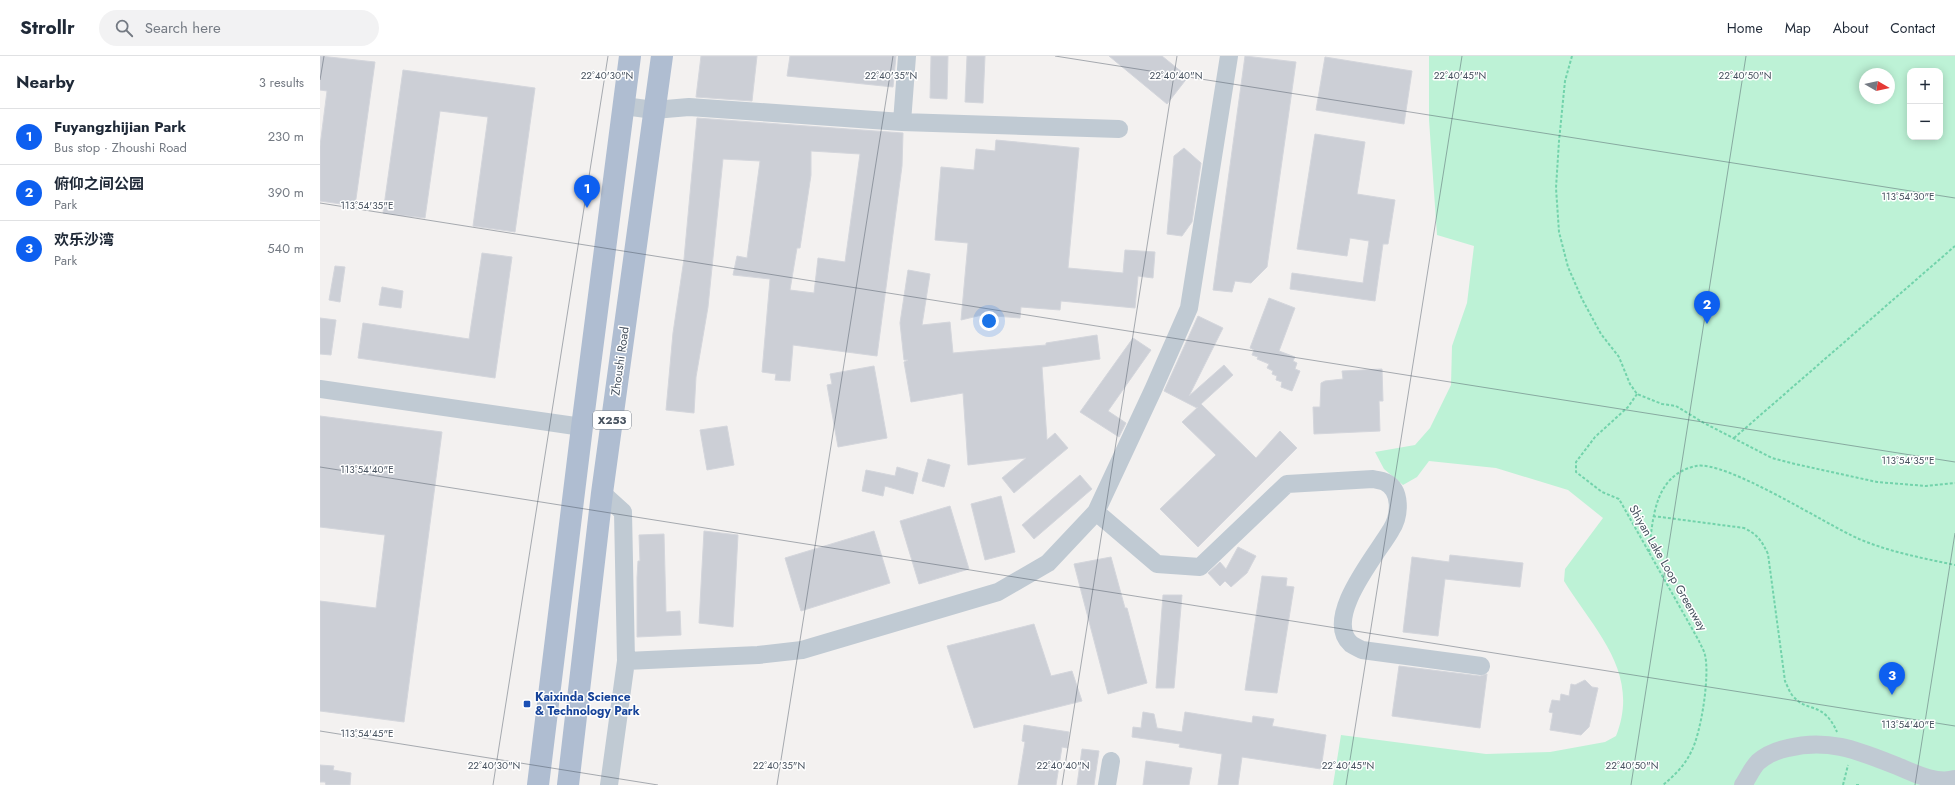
<!DOCTYPE html>
<html lang="en">
<head>
<meta charset="utf-8">
<style>
  body { margin:0; font-family:Jost,"Noto Sans SC",sans-serif; background:#f2f2f3; color:#1f2937 }
  .controls { position:absolute; right:12px; top:12px; display:grid; overflow:hidden; border-radius:8px; box-shadow:0 2px 10px #0003 }
  .controls button { width:36px; height:36px; display:grid; place-items:center; padding:0; border:0; border-bottom:1px solid #e0e1e3; background:#fff; color:#1f2937; font:20px sans-serif }
  .compass { position:absolute; left:1539px; top:12px; width:36px; height:36px; border-radius:50%; background:#fff; box-shadow:0 2px 10px #0003; rotate:99deg }
  .you { position:absolute; left:669px; top:265px; width:14px; height:14px; margin:-10px; border:3px solid #fff; border-radius:50%; background:#1a73e8; box-shadow:0 0 0 6px #1a73e833 }
  .badge { display:grid; place-items:center; width:26px; height:26px; border-radius:50%; background:#0d5ff0; color:#fff; font-size:13px; font-weight:700 }
  .pin { position:absolute; translate:-50% -33px; filter:drop-shadow(0 1px 2px #0008) }
  .pin::after { content:''; position:absolute; top:21px; width:14px; height:12px; background:inherit; clip-path:polygon(0 0,100% 0,50% 100%) }
  .list { margin:0; padding:0; list-style:none }
  h2 { display:flex; justify-content:space-between; align-items:center; height:52px; margin:0; padding:0 16px; font-size:17px }
  h2 small { font-size:13px; font-weight:400; color:#747a83 }
  .list li { display:grid; grid-template-columns:26px 1fr auto; gap:12px; align-items:center; box-sizing:border-box; height:56px; padding:0 16px; border-top:1px solid #e0e1e3 }
  .list b { display:block; font-size:15px; white-space:nowrap }
  .list p { margin:0; font-size:13px; white-space:nowrap; color:#747a83 }
  .list em { font-size:13px; font-style:normal; color:#747a83 }
  .icon { flex:none; width:22px; height:22px; fill:none; stroke:currentColor; stroke-width:2; stroke-linecap:round; stroke-linejoin:round }
  .map { position:relative; flex:none; width:1635px; height:729px; overflow:hidden }
  header { display:flex; align-items:center; gap:24px; box-sizing:border-box; height:56px; padding:0 20px; background:#fff; border-bottom:1px solid #e0e1e3 }
  header strong { font-size:19px }
  nav { display:flex; gap:22px; margin-inline-start:auto; font-size:14px }
  .search { width:280px; height:36px; background:#f2f2f3; display:flex; align-items:center; gap:10px; box-sizing:border-box; padding:0 14px; border-radius:22px; color:#747a83; font-size:15px }
  main { display:flex }
  aside { flex:1; background:#fff }
  .map>svg:first-child { display:block }
</style>
</head>
<body>
<header>
<strong>Strollr</strong>
<div class="search"><svg class="icon" aria-label="search" viewBox="0 0 24 24"><circle cx="10" cy="10" r="6"/><path d="M15 15l6 6"/></svg>Search here</div>
<nav><a>Home</a><a>Map</a><a>About</a><a>Contact</a></nav>
</header>
<main>
<aside>
<h2>Nearby<small>3 results</small></h2>
<ul class="list">
<li><span class="badge">1</span><div><b>Fuyangzhijian Park</b><p>Bus stop · Zhoushi Road</p></div><em>230 m</em></li>
<li><span class="badge">2</span><div><b>俯仰之间公园</b><p>Park</p></div><em>390 m</em></li>
<li><span class="badge">3</span><div><b>欢乐沙湾</b><p>Park</p></div><em>540 m</em></li>
</ul>
</aside>
<div class="map">
<svg width="1635" height="729" viewBox="0 0 1635 729">
  <rect width="100%" height="100%" fill="#f3f1f0"/>
  <path fill="#bdf2d6" fill-rule="evenodd" d="M1109,0H1635V729H1013L1021,679L1166,698L1230,696L1285,686L1296,680C1321,617 1275,575 1244,525L1245,513L1283,462L1248,434L1176,412L1109,405L1097,421L1083,429L1064,413L1055,396L1095,389L1110,372L1131,329L1132,290L1147,247L1154,190L1117,179L1109,64ZM1590,15H1620V81H1590ZM1545,18H1569V42H1545Z"/>
  <path fill="#cccfd6" stroke="#d4d6dc" fill-rule="evenodd" d="M0,0L55,6L35,150L0,145V90L7,35L0,34Z
    M381,0H437L432,45L376,41Z
    M470,0H576L573,31L467,20Z
    M611,0H628L627,43L610,42Z
    M647,0H665L663,47L645,46Z
    M789,0H842L868,21L847,48Z
    M925,0L976,6L947,211L931,227L915,225L912,236L893,234Z
    M1005,1L1092,15L1084,68L996,54Z
    M83,14L215,32L195,176L153,170L168,61L120,55L105,162L63,157Z
    M377,62L583,77L582,110L557,300L473,289L470,325L455,324L456,318L442,316L450,223L413,219L417,200L427,202L440,105L403,103L388,251L376,321L374,357L346,354L353,277L364,203ZM491,95L540,98L525,206L498,202L494,237L470,234L477,192H480L491,119Z
    M995,78L1045,86L1037,138L1075,144L1068,188H1063L1055,245L970,233L972,217L1043,227L1049,185L1030,182L1027,200L977,193Z
    M676,84L759,92L748,212L803,217L805,194L835,196L833,222L818,220L815,252L741,245L740,254L701,251L700,262L662,259L641,264L648,187L615,184L621,111L654,114L656,93L675,95Z
    M864,92L881,107L872,166L862,180L847,178L854,100Z
    M162,197L192,201L175,322L38,302L43,267L149,283Z
    M15,210L25,211L20,246L9,244Z
    M588,214L610,218L602,269L630,266L633,297L726,289V287L777,279L780,303L722,311L727,384L735,377L748,392L694,437L682,422L706,402L648,409L643,337L591,346L584,306L588,304H584L580,267Z
    M62,231L83,235L81,252L59,249Z
    M949,242L975,252L959,295L975,301L973,305L977,307L975,313L980,315L972,335L961,331L962,326L956,324L957,320L952,318L953,315L947,312L949,308L937,303L938,301L932,299L934,294L930,292Z
    M878,260L903,272L869,340L904,309L913,319L881,348L936,402L960,375L977,392L878,491L840,453L896,399L862,366L878,351L877,352L844,335Z
    M0,262L16,264L11,299L0,298Z
    M813,282L831,294L788,355L806,367L799,381L760,356Z
    M554,310L567,382L518,391L507,329L512,328L510,318Z
    M1062,313L1063,345H1059L1060,375L994,378L993,351H1000L1001,327L1005,325L1023,323L1022,315Z
    M0,360L122,376L84,666L0,655V545L56,552L65,479L0,471Z
    M407,370L414,409L387,414L380,374Z
    M608,403L630,409L624,431L602,425Z
    M577,411L598,417L593,438L565,430L563,440L542,435L546,414L575,420Z
    M760,419L772,433L714,483L702,469Z
    M681,440L695,496L665,504L651,448Z
    M630,450L649,513L599,528L580,465Z
    M384,475L418,479L413,571L379,567Z
    M554,475L570,527L481,555L465,502Z
    M344,478L346,556L360,555L361,579L317,581V522L318,505H320L319,479Z
    M918,491L936,500L927,517L911,531L905,525L900,530L888,517L900,506L906,513Z
    M1130,499L1203,507L1200,531L1125,523L1118,580L1083,576L1092,501L1129,506Z
    M791,501L805,552H807L827,627L788,638L754,508Z
    M942,520L967,522L966,530L974,531L957,637L925,634Z
    M843,539H862L854,632H836Z
    M714,568L731,620L752,615L762,645L654,672L627,590Z
    M1079,610L1160,620L1167,618L1160,672L1072,660Z
    M1265,624L1272,631L1278,632L1269,671L1261,679L1230,674L1233,657L1229,656L1232,644L1240,645L1241,638L1249,640L1251,628L1255,629Z
    M823,656L834,658L837,672L862,676L865,656L932,667L933,660L954,663L952,670L1006,679L1001,713L922,701L918,729H898L902,698L859,691L860,688L812,681L813,671L821,672Z
    M704,669L749,676L747,692L742,691L736,729H698L705,686L702,685Z
    M762,693L779,695L774,729H757Z
    M826,705L872,712L869,729H823Z
    M0,709L14,710L13,714L31,717L30,729H6L5,726H0Z"/>
  <g fill="none" stroke-linecap="round" stroke-linejoin="round">
    <path stroke="#72d3ab" stroke-width="2" stroke-dasharray="3 2" stroke-linecap="butt" d="M1252,0L1245,25L1239,85L1236,132L1239,176L1248,211L1262,243L1281,278L1299,301L1310,328L1317,338L1342,348L1356,350L1384,367L1452,402L1475,408L1557,426L1606,430L1635,427
      M1317,338L1308,351L1275,381L1256,406V416L1282,436L1299,443L1379,585C1381,590 1384,594 1385,599C1390,620 1381,678 1371,696C1365,709 1354,720 1343,729
      M1414,382L1635,190
      M1333,460L1424,472C1437,478 1442,485 1448,498L1465,625C1467,629 1469,635 1472,639C1487,658 1503,644 1517,676
      M1329,496C1333,462 1334,419 1376,410C1406,404 1505,468 1539,483C1570,496 1602,502 1635,509
      M1523,729L1528,709
      M1536,729H1541"/>
    <path stroke="#c0cad3" stroke-width="18" d="M304,50L334,54L369,51L582,66L799,73
      M582,66L587,0
      M0,333L262,371
      M282,437L303,456L306,605L289,729
      M776,456L837,508L880,511L967,428L1053,423C1056,424 1061,424 1065,426C1082,434 1080,460 1071,474C1058,497 1002,562 1031,588C1034,590 1038,592 1042,594L1161,610
      M306,605L438,599L482,594L678,536L728,507L776,456L833,334L869,252L909,0
      M787,729L791,705
      M1423,729C1428,722 1432,712 1438,706C1446,699 1458,694 1468,692C1511,681 1543,697 1582,712C1598,719 1618,728 1635,723"/>
    <path stroke="#afbdd1" stroke-width="22" d="M218,729L262,371L310,0
      M248,729L282,437L342,0"/>
  </g>
  <path fill="none" stroke="#47525f" stroke-width="1" stroke-opacity="0.45" d="M735,0L1635,142M0,24L4,0M0,147L1635,406M0,411L1635,670M0,675L338,729M173,729L288,0M457,729L573,0M742,729L857,0M1026,729L1142,0M1311,729L1426,0M1595,729L1635,477"/>
  <rect fill="#1a4fb4" stroke="#fff" stroke-width="1.5" x="203" y="644" width="8" height="8" rx="2"/>
  <g text-anchor="middle" stroke-width="3" stroke-linejoin="round" paint-order="stroke">
    <rect fill="#fff" stroke="#7e868f" stroke-width="1" x="273" y="355" width="38" height="18" rx="3"/>
    <g font-size="11" font-weight="bold" fill="#47525f">
      <text x="292" y="368">X253</text>
    </g>
    <g font-size="12" fill="#47525f" stroke="#fff">
      <text transform="translate(300 305) rotate(-82)" y="4">Zhoushi Road</text>
      <text transform="translate(1348 512) rotate(60)" y="4">Shiyan Lake Loop Greenway</text>
    </g>
    <g font-size="12" font-weight="bold" fill="#164399" stroke="#fff" text-anchor="start">
      <text x="215" y="645">Kaixinda Science<tspan x="215" dy="14">&amp; Technology Park</tspan></text>
    </g>
  </g>
  <g font-size="10" text-anchor="middle" fill="#47525f" stroke="#fff" stroke-width="3" stroke-linejoin="round" paint-order="stroke">
    <text x="1425" y="23">22°40'50"N</text>
    <text x="287" y="23">22°40'30"N</text>
    <text x="571" y="23">22°40'35"N</text>
    <text x="856" y="23">22°40'40"N</text>
    <text x="1140" y="23">22°40'45"N</text>
    <text x="1588" y="144">113°54'30"E</text>
    <text x="47" y="153">113°54'35"E</text>
    <text x="1588" y="408">113°54'35"E</text>
    <text x="47" y="417">113°54'40"E</text>
    <text x="1588" y="672">113°54'40"E</text>
    <text x="47" y="681">113°54'45"E</text>
    <text x="174" y="713">22°40'30"N</text>
    <text x="459" y="713">22°40'35"N</text>
    <text x="743" y="713">22°40'40"N</text>
    <text x="1028" y="713">22°40'45"N</text>
    <text x="1312" y="713">22°40'50"N</text>
  </g>
</svg>
<div class="controls">
<button>+</button>
<button>−</button>
</div>
<svg class="compass" viewBox="-18 -18 36 36"><path d="M0-13l5 13h-10z" fill="#e53935"/><path d="M0 13l5-13h-10z" fill="#747a83"/></svg>
<div class="you"></div>
<div class="pin badge" style="left:267px;top:152px">1</div>
<div class="pin badge" style="left:1387px;top:268px">2</div>
<div class="pin badge" style="left:1572px;top:639px">3</div>
</div>
</main>
</body>
</html>
